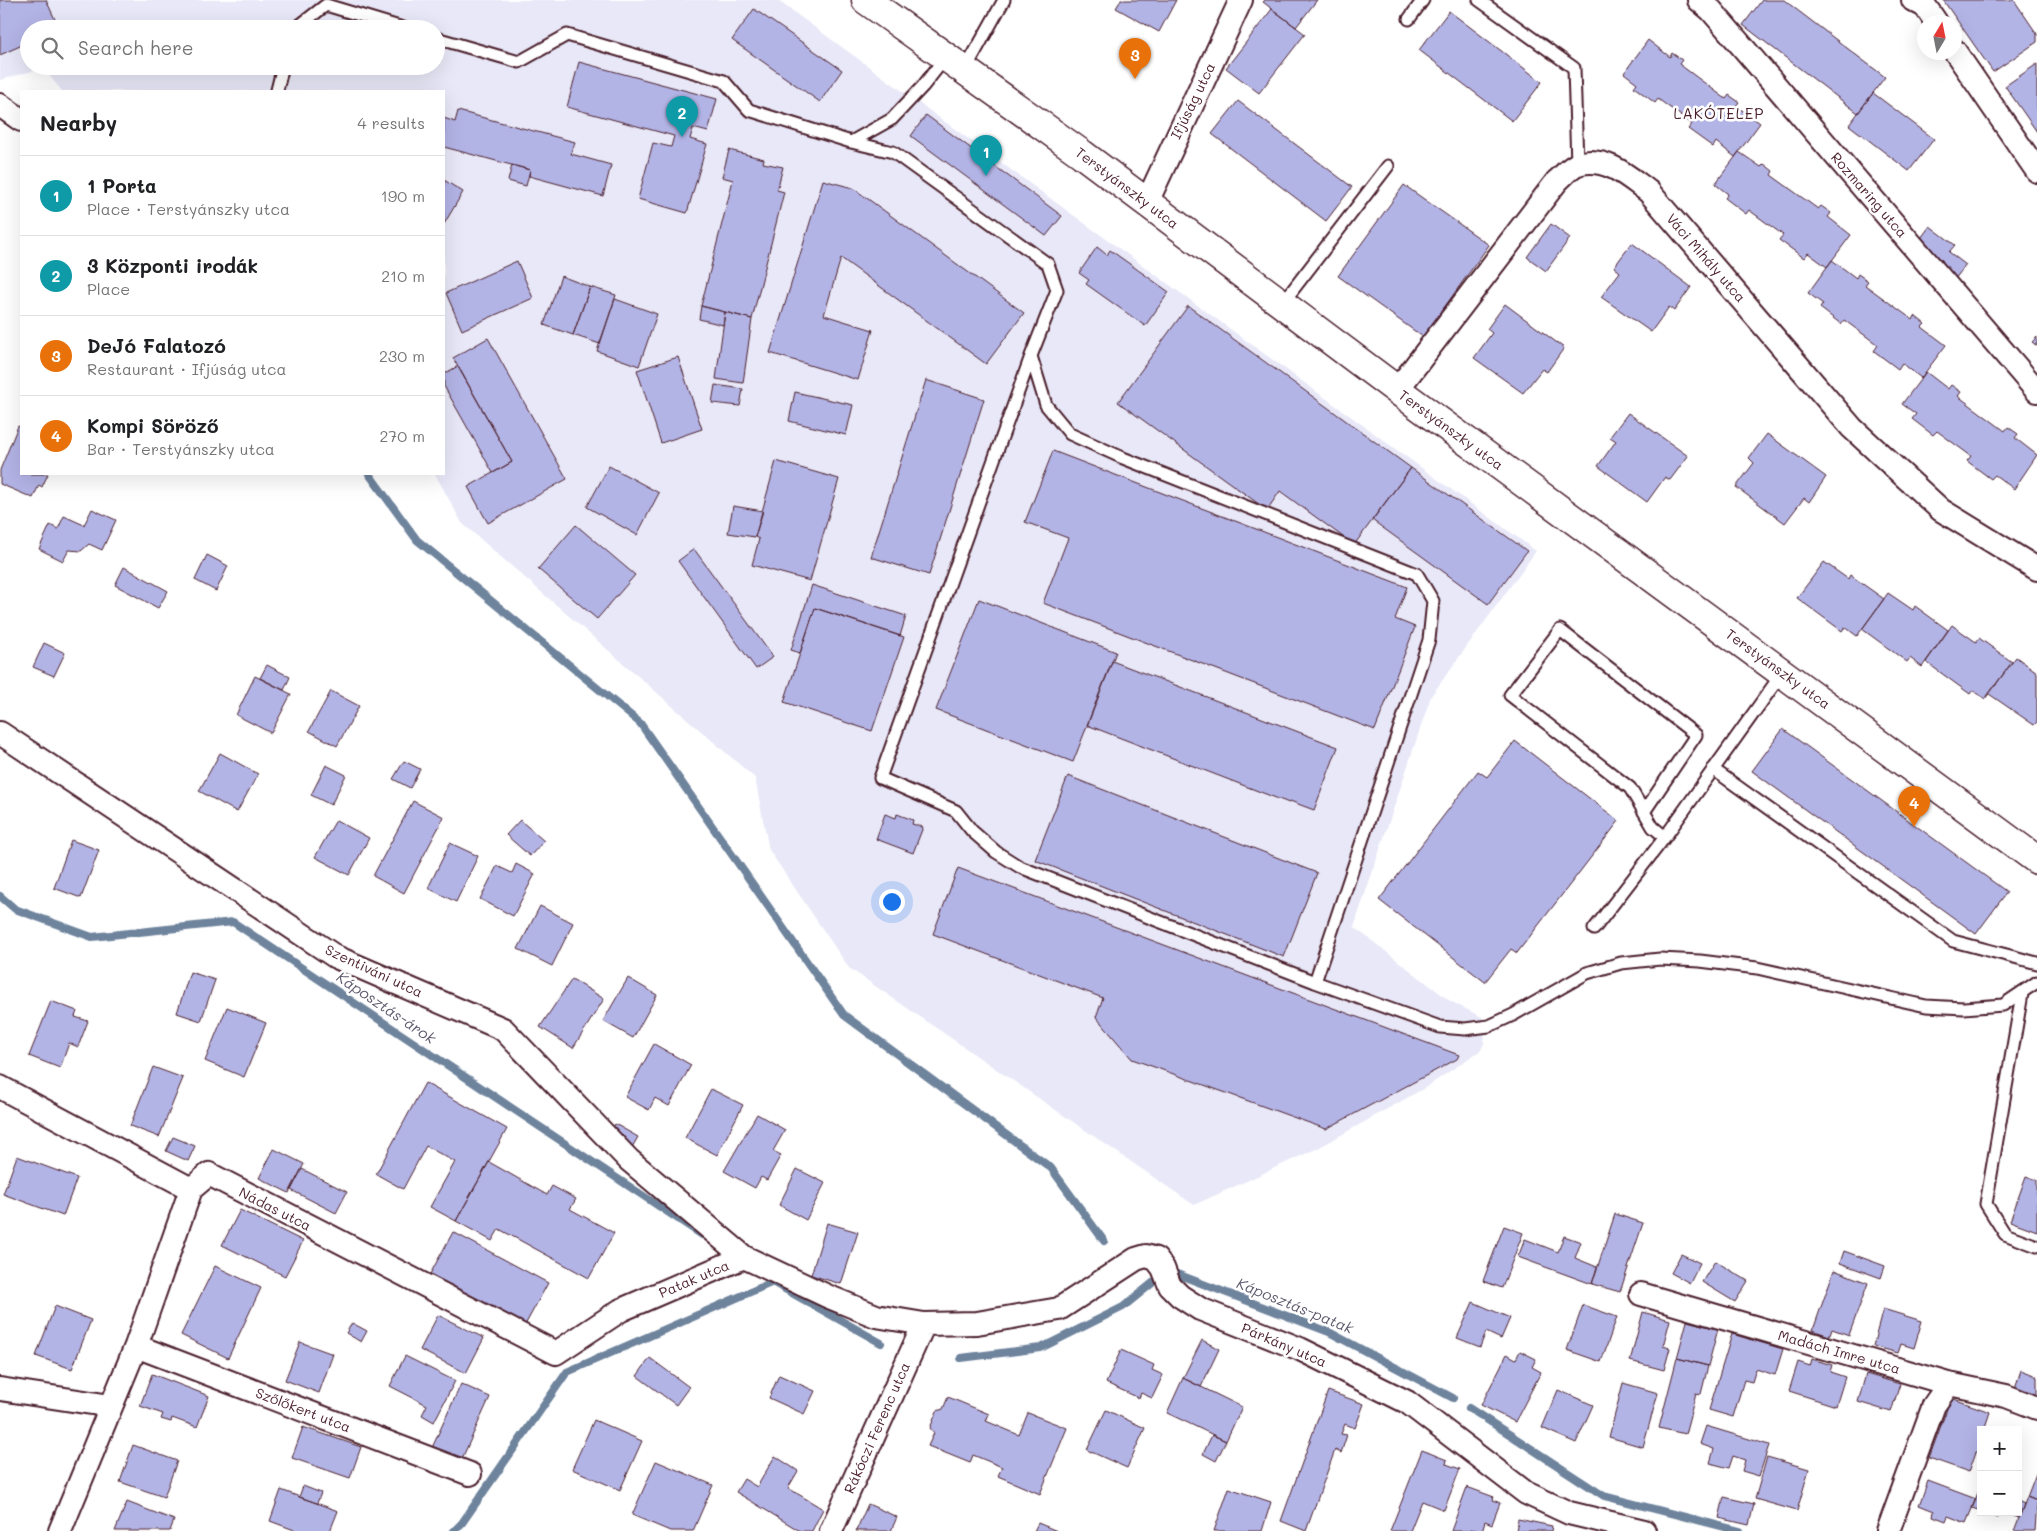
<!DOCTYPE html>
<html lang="en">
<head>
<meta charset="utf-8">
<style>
  body { margin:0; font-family:Mali,sans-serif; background:#f2f2f2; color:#202124 }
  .controls { position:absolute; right:15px; bottom:15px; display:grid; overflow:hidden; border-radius:0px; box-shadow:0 5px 20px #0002 }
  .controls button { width:45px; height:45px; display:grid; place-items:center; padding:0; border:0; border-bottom:1px solid #e0e0e0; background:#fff; color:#202124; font:25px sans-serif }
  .compass { position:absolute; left:1917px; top:15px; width:45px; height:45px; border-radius:50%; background:#fff; box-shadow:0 5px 20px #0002; rotate:10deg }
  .you { position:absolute; left:891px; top:901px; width:18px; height:18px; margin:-12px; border:4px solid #fff; border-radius:50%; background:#1a73e8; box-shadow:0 0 0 8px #1a73e833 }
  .badge { display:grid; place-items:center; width:32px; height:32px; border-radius:50%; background:#b45309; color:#fff; font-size:16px; font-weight:700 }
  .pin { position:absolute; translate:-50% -41px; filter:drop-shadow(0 1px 2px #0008) }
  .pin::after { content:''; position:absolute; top:26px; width:18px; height:15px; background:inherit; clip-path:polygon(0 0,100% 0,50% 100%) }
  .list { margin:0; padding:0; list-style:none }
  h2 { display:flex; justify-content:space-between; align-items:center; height:65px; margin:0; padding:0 20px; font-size:21px }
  h2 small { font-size:16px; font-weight:400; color:#757577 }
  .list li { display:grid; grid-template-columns:32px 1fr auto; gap:15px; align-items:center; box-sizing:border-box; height:80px; padding:0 20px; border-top:1px solid #e0e0e0 }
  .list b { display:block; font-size:19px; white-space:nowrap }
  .list p { margin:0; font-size:16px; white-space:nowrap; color:#757577 }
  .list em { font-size:16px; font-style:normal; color:#757577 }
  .icon { flex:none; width:28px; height:28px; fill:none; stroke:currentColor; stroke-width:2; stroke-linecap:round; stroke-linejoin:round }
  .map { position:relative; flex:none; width:2037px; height:1531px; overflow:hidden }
  .search { position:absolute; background:#fff; box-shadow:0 5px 20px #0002; left:20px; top:20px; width:425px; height:55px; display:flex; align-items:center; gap:12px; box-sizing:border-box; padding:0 18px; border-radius:28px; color:#757577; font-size:19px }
  .panel { position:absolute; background:#fff; box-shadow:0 5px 20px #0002; left:20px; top:90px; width:425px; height:385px; border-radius:0px }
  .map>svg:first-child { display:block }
</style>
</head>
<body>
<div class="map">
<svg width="2037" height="1531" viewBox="0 0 2037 1531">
  <rect width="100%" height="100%" fill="#fff"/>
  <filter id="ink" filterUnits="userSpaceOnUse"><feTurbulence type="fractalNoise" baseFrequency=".02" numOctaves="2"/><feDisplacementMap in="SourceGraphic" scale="10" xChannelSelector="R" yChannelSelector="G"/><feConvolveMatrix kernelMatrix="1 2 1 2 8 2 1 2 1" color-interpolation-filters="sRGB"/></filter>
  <g filter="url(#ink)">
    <path fill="#e8e8f8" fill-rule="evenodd" d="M0,0H777L1536,551L1431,696L1354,927L1450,1001L1482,1017L1485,1032L1484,1043L1481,1050L1428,1086L1318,1148L1194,1205L849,968L769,850L755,778L462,523L435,474H444V91H62L43,68L0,80ZM29,29H436V66H29Z"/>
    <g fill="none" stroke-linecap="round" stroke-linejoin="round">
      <path stroke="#6e839c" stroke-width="8" d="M369,474L417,540L640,723L844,1015L1051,1168L1104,1241
        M0,896L15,909L92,937L233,922L702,1235
        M1177,1274L1329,1332L1453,1398
        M774,1283L881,1343
        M961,1358L1041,1348L1123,1307L1155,1281
        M1469,1408L1604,1496L1740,1531
        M454,1531L462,1523L567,1372L773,1282"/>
    </g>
    <path fill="#b3b4e6" stroke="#4a1f2b" d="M0,0H46L59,28L29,29V42L0,55Z
      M1121,0H1176L1159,32L1116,8Z
      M1265,0H1317L1296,27L1263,2Z
      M1762,0H1784L1885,77L1858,113L1743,25Z
      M1943,0H2014L2037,34V42L1993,72Z
      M754,9L842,70L820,102L732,40Z
      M1272,9L1305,34L1259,93L1226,68Z
      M1449,11L1542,82L1512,121L1419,50Z
      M1648,40L1670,57L1672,53L1682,60L1679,64L1726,99L1729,95L1739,102L1736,106L1760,123L1735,157L1716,142L1713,147L1688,129L1692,124L1658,99L1655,103L1634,87L1637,83L1624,73Z
      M579,62L717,99L708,132L693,128L690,139L707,144L687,213L638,199L653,143L671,147L674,136L567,107Z
      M2037,64V132L2005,86Z
      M1873,93L1934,139L1909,171L1849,125Z
      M1238,101L1352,187L1326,221L1212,134Z
      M458,111L575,142L571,154L611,165L603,196L529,176L530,170L444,147V118L455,122Z
      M926,115L1062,216L1046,236L911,136Z
      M729,150L764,159L763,163L783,167L777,190L784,192L752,319L701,306L733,180L722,177Z
      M1739,152L1761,167L1764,164L1773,171L1771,175L1818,209L1821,206L1831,213L1828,217L1851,235L1827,267L1808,253L1804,258L1779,240L1783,235L1749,210L1746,214L1725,198L1728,194L1715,184Z
      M512,165L530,170L526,186L508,181Z
      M444,180L463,192L444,224Z
      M823,180L853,188L1024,313L986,364L841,258L824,315L873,330L858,380L770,353Z
      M1404,185L1489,245L1423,337L1338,276Z
      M1551,224L1570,238L1546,271L1527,257Z
      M1930,226L1955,245L1949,252L1966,265L1954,280L1938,268L1943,261L1918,242Z
      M1632,243L1691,287L1674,311L1669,307L1651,332L1601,297L1620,272L1614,267Z
      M1097,247L1107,255L1110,250L1169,292L1145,326L1086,284L1089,280L1079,273Z
      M1832,260L1856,278L1858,274L1868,281L1865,285L1913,320L1915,316L1925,324L1922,327L1946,345L1921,378L1902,363L1898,369L1874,351L1878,345L1844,320L1841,324L1820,308L1823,304L1808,293Z
      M517,261L533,298L462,330L446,293Z
      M561,276L590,287L573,335L544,325Z
      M590,287L616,295L600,344L573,335Z
      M615,299L657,314L639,366L597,351Z
      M1505,304L1564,348L1547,372L1542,369L1523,393L1474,358L1492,333L1487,329Z
      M701,306L725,312L723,325L699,319Z
      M1188,306L1411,468L1354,545L1280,491L1267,510L1118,402Z
      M725,312L752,319L743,383L716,379Z
      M2037,337V346L2032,342Z
      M488,338L567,479L488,523L468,487L512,462L453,358Z
      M678,357L702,429L661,443L637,370Z
      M458,366L512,462L493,473L444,386V374Z
      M1926,372L1948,389L1951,385L1961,392L1958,396L2005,431L2008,427L2018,434L2015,438L2037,455L2014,489L1995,475L1991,479L1967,461L1971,456L1937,431L1933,435L1912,419L1916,414L1902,404Z
      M926,380L984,399L929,575L871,557Z
      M715,385L743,389L740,406L712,403Z
      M795,392L853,405L846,435L789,421Z
      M1628,413L1688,456L1670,480L1665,477L1647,502L1598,466L1616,441L1610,437Z
      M18,426L21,427V474H48L42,487L39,485L33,498L0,484V470Z
      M1767,434L1826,477L1809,502L1804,498L1785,523L1736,487L1754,463L1749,458Z
      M1053,451L1407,587L1395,619L1415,627L1375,730L1043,603L1068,538L1025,522Z
      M776,461L839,479L810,581L752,565L759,539L755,537Z
      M609,466L659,493L637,535L587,507Z
      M1411,468L1527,551L1488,604L1372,520Z
      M733,506L763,511L755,537L728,533Z
      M92,509L116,520L102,550L89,544L81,551L69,550L63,561L39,549L50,525L58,529L64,516L84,525Z
      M576,525L635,575L597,619L538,569Z
      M694,549L773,657L756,669L678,561Z
      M207,555L228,566L216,591L195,580Z
      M1824,562L1848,579L1850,575L1884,599L1857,636L1845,627L1842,631L1797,598Z
      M124,567L168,591L158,608L115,585Z
      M812,585L906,616L900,636L815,608L800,653L791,650Z
      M1888,593L1913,610L1915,606L1948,630L1922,667L1910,658L1907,662L1862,629Z
      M979,599L1116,652L1073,762L936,710Z
      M815,608L904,637L872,731L784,702Z
      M1952,625L1976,642L1979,638L2012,662L1985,699L1973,690L1970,694L1926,662Z
      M44,643L65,653L54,676L33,667Z
      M2016,657L2037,672V722L2034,725L1989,694Z
      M1112,661L1338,747L1314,810L1290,801L1289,803L1087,725Z
      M267,665L290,677L284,690L260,678Z
      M255,676L291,694L271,733L236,715Z
      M331,691L359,706L337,746L309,731Z
      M1783,729L2007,892L1976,934L1752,771Z
      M1515,741L1619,821L1517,953L1511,949L1485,982L1379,900L1478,771L1487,777Z
      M220,753L258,774L237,812L199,791Z
      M404,761L420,769L410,788L393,779Z
      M326,765L346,775L331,805L311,795Z
      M1068,776L1317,873L1284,957L1035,860Z
      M413,801L444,817L404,893L373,876Z
      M885,814L896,818L897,814L913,820L912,824L923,827L913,853L876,839Z
      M336,820L369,838L349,875L315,857Z
      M520,820L544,841L530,856L506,835Z
      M71,840L99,850L81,898L54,888Z
      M450,843L478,856L456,902L428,888Z
      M516,864L535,874L513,916L480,899L497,866L512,873Z
      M958,868L1459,1055L1457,1059L1326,1129L1132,1059L1096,1017L1103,998L933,934Z
      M540,906L573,923L552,966L518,949Z
      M190,972L215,980L201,1021L177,1013Z
      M628,978L657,995L633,1038L603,1021Z
      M572,979L604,999L573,1048L540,1027Z
      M51,1001L77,1011L75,1017L88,1021L78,1047L69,1043L60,1068L29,1056Z
      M227,1007L266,1023L244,1077L205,1061Z
      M654,1044L691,1065L669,1106L655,1098L649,1110L625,1097Z
      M153,1067L183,1078L159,1137L130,1126Z
      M425,1083L507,1129L456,1221L430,1207L455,1162L426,1146L403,1189L376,1174Z
      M711,1089L743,1105L717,1155L685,1138Z
      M757,1114L785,1130L773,1151L781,1155L767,1180L761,1177L755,1188L724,1171Z
      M615,1124L638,1137L631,1149L608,1136Z
      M173,1137L195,1146L188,1161L166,1151Z
      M274,1149L304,1164L289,1193L259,1178Z
      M17,1156L77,1178L63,1216L3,1194Z
      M489,1162L547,1195L552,1186L576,1199L570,1209L614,1233L589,1278L499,1229L492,1241L456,1221Z
      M302,1169L347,1192L336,1213L291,1190Z
      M797,1169L825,1183L806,1220L779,1205Z
      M2026,1176L2037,1180V1231L2010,1221Z
      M240,1210L303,1241L285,1276L222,1245Z
      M1615,1214L1643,1223L1620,1292L1592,1284Z
      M827,1223L858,1232L841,1284L811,1275Z
      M1504,1226L1523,1233L1502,1288L1483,1281Z
      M453,1232L548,1283L524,1327L429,1276Z
      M1564,1236L1581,1242L1575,1258L1597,1267L1592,1284L1518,1257L1525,1239L1558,1252Z
      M1844,1251L1885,1266L1881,1278L1840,1263Z
      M1681,1254L1700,1263L1690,1283L1671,1273Z
      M1715,1261L1748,1281L1735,1302L1702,1282Z
      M215,1266L261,1288L228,1358L181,1335Z
      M1834,1270L1868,1283L1849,1335L1832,1329L1829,1336L1813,1330Z
      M1473,1302L1510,1318L1501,1339L1486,1332L1480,1347L1457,1338Z
      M1583,1305L1617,1317L1601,1362L1567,1350Z
      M55,1306L91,1320L72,1369L36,1356Z
      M1883,1309L1922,1321L1914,1348L1901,1344L1898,1353L1873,1346Z
      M1643,1312L1670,1320L1663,1346L1670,1348L1664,1370L1630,1361Z
      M438,1315L484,1338L466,1373L420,1350Z
      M1687,1321L1718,1329L1708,1366L1677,1358Z
      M352,1323L367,1331L361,1342L346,1333Z
      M1732,1334L1783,1349L1775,1375L1756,1369L1752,1382L1744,1380L1733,1417L1709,1410Z
      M1202,1340L1219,1349L1201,1387L1183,1378Z
      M300,1342L333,1354L319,1393L285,1380Z
      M1121,1350L1154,1365L1152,1370L1163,1375L1152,1398L1141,1393L1139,1398L1106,1383Z
      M1520,1351L1536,1359L1532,1367L1541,1372L1515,1422L1481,1405L1507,1354L1516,1359Z
      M405,1356L455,1381L434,1422L422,1415L427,1405L390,1386Z
      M650,1358L689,1387L676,1405L637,1376Z
      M1677,1358L1708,1366L1701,1394L1696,1393L1685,1434L1659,1428Z
      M1812,1359L1832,1365L1830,1372L1845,1377L1836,1406L1789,1391L1798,1362L1810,1366Z
      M2021,1370L2037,1376V1396L2015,1388Z
      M152,1374L209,1396L197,1427L172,1418L171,1422L161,1419L163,1414L140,1406Z
      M1866,1374L1900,1384L1891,1412L1858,1402Z
      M779,1375L815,1391L804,1414L769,1398Z
      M1183,1378L1242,1407L1226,1441L1167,1413Z
      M1623,1383L1658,1393L1643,1447L1609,1437Z
      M461,1384L490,1397L460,1463L431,1450Z
      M1558,1390L1593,1405L1576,1443L1542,1428Z
      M1328,1391L1364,1404L1355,1428L1345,1424L1341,1434L1347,1435L1341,1453L1335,1450L1306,1531L1281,1521Z
      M948,1397L989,1414L986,1421L1019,1435L1028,1413L1067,1428L1040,1494L998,1476L1002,1467L973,1455L970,1463L928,1446L934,1433L930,1428L937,1411L943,1409Z
      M1951,1398L1990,1412L1984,1430H1981V1454L1976,1452L1969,1472L1929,1458Z
      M1106,1410L1145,1428L1127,1468L1087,1450Z
      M594,1420L642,1441L620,1490L572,1469Z
      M1706,1426L1769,1445L1759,1476L1742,1471L1745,1460L1733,1456L1729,1468L1710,1463L1714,1449L1700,1444Z
      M303,1427L361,1447L350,1478L292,1458Z
      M1212,1435L1226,1441L1216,1461L1203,1454Z
      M133,1445L177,1461L164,1497L120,1482Z
      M1422,1450L1447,1460L1446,1464L1460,1469L1444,1510L1422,1501L1410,1531H1390Z
      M775,1456L798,1471L788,1488L823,1509L812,1531H800L736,1492L744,1479L757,1487Z
      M1767,1457L1809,1469L1797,1511L1755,1499Z
      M656,1461L713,1485L693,1531H670L632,1515Z
      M2037,1471V1501L2027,1497Z
      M1928,1481L1976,1499L1966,1523L1948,1516L1946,1521L1933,1516L1934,1511L1919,1505Z
      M1981,1485V1511L1972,1508Z
      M303,1486L321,1493L317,1503L299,1497Z
      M1467,1487L1494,1497L1493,1500L1500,1503L1492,1524L1485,1521L1482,1531L1470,1529V1531H1451Z
      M1229,1488L1271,1502L1262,1531H1214Z
      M281,1490L338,1511L330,1531H297L270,1521Z
      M1724,1497L1754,1504L1749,1525L1719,1518Z
      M2027,1497L2037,1501L2035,1531H2014Z
      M2018,1501L2024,1504L2019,1518L2006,1513L2018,1512Z
      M127,1502L174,1520L170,1531H115Z
      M868,1504L897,1517L891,1531H856Z
      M1983,1512H2000L1998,1518Z
      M1518,1519L1552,1526L1551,1531H1516Z
      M1038,1523L1057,1531H1034Z"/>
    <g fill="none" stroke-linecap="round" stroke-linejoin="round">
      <defs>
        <path id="lane" d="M1479,0L1574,68L1577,164
          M1409,19L1423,0
          M295,29L326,5L406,29
          M436,38L519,62L567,35L724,81L749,110L851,142L893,152L1048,264L1057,290L1031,356L1046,405L1070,434L1123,458L1417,574L1433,601L1429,640L1315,982L1440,1027L1465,1029L1489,1026L1513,1015L1587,973L1621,963L1660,959L1700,961L1757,968L1926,1006L1964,1008L2003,1005L2037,982
          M965,70L1004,0
          M277,90L283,66
          M851,142L892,119L923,86L945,58
          M1282,304L1388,166
          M1031,356L880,778L956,811L972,831L996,852L1020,867L1315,982
          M1713,769L1953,941L2037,963
          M1644,812L1696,735L1560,630L1510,695L1630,788L1653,827L1665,837L1783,672
          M1594,929L1665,837
          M2022,994L1986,1204L2005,1234L2037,1246"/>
        <path id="street" d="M1699,0L1711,10L2037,391
          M1913,0L1925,6L1936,22
          M1954,50L2037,171
          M0,105L21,120
          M1147,202L1241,0
          M1397,390L1557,181C1563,176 1571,166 1578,164C1605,155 1629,177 1649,192L1852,428L1941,510L2037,569
          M0,733L336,957L503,1029L629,1160L744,1257L827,1296L876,1316L924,1324L977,1323L1059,1309L1136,1259L1146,1256L1156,1259L1163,1268L1170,1286L1180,1296L1200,1309L1300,1349L1407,1402L1526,1493L1569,1513L1644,1531
          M0,1087L191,1189
          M191,1189L209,1174L556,1353L621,1310L744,1257
          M1641,1294L1949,1384L2006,1396L2037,1408
          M136,1346L470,1474
          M0,1389L111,1406
          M60,1531L136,1346L191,1189
          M831,1531L924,1324
          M1888,1531L1934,1405L1949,1384"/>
        <path id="secondary" d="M866,0L1082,154L1397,390L2037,860"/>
      </defs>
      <use href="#lane" stroke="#4a1f2b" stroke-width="15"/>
      <use href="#street" stroke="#4a1f2b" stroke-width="26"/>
      <use href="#secondary" stroke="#4a1f2b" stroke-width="31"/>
      <use href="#lane" stroke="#fff" stroke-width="11"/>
      <use href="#street" stroke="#fff" stroke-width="22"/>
      <use href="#secondary" stroke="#fff" stroke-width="28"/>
    </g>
  </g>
  <g text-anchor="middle" stroke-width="5" stroke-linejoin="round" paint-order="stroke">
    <g font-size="14" fill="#4a1f2b" stroke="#fff">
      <text transform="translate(1193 101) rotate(-64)" y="5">Ifjúság utca</text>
      <text transform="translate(1127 188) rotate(37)" y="5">Terstyánszky utca</text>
      <text transform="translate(1869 195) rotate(49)" y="5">Rozmaring utca</text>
      <text transform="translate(1706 258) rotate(49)" y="5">Váci Mihály utca</text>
      <text transform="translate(1451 430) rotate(36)" y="5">Terstyánszky utca</text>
      <text transform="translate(1778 669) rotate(36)" y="5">Terstyánszky utca</text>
      <text transform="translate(374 971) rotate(25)" y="5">Szentiváni utca</text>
      <text transform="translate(275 1209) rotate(27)" y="5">Nádas utca</text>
      <text transform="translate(694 1279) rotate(-23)" y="5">Patak utca</text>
      <text transform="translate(1284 1345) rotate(23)" y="5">Párkány utca</text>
      <text transform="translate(1839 1352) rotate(16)" y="5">Madách Imre utca</text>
      <text transform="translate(303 1410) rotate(21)" y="5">Szőlőkert utca</text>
      <text transform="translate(877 1428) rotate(-66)" y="5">Rákóczi Ferenc utca</text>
    </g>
    <g font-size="15" letter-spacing="1" fill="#4a1f2b" stroke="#fff">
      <text x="1719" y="119">LAKÓTELEP</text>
    </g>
    <g font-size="15" font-style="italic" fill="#5f596d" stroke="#fff">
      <text transform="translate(386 1008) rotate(34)" y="5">Káposztás-árok</text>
      <text transform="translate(1295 1306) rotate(22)" y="5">Káposztás-patak</text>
    </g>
  </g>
</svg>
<div class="controls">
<button>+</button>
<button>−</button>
</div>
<svg class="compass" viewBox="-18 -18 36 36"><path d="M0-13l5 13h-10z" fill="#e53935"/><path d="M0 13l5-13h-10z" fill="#757577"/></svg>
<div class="you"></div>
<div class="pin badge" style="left:986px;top:176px;background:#0f9aa8">1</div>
<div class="pin badge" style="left:682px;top:137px;background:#0f9aa8">2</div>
<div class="pin badge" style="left:1135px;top:79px;background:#e8710a">3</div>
<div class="pin badge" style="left:1914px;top:827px;background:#e8710a">4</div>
<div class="search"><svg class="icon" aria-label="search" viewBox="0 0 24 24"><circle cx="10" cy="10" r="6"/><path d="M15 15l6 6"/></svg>Search here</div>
<section class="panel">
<h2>Nearby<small>4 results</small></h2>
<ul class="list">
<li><span class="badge" style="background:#0f9aa8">1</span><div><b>1 Porta</b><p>Place · Terstyánszky utca</p></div><em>190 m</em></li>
<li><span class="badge" style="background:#0f9aa8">2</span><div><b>3 Központi irodák</b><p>Place</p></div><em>210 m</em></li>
<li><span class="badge" style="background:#e8710a">3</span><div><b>DeJó Falatozó</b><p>Restaurant · Ifjúság utca</p></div><em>230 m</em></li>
<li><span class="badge" style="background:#e8710a">4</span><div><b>Kompi Söröző</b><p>Bar · Terstyánszky utca</p></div><em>270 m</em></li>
</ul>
</section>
</div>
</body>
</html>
